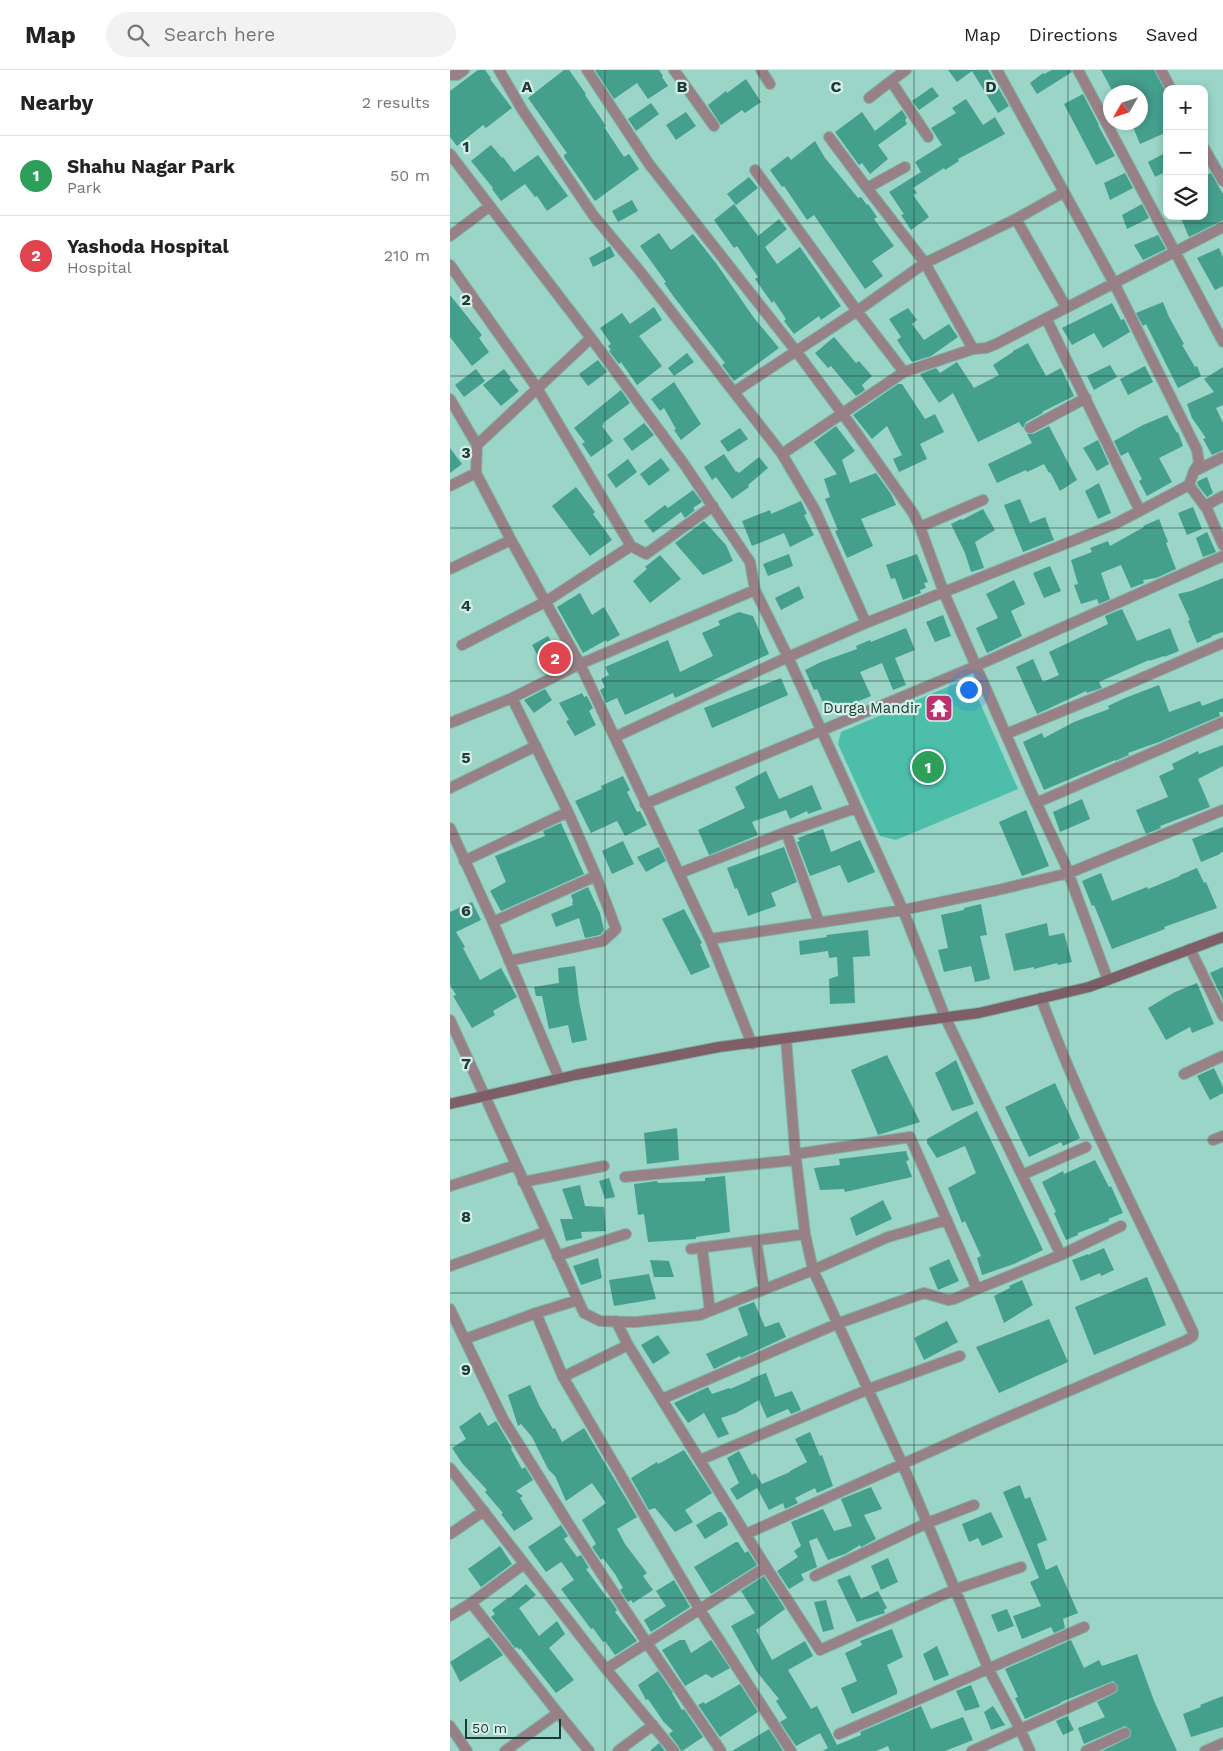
<!DOCTYPE html>
<html lang="en">
<head>
<meta charset="utf-8">
<style>
  body { margin:0; font-family:"Work Sans",sans-serif; background:#f2f2f2; color:#222 }
  .controls { position:absolute; right:15px; top:15px; display:grid; overflow:hidden; border-radius:10px; box-shadow:0 2px 8px #0003 }
  .controls button { width:45px; height:45px; display:grid; place-items:center; padding:0; border:0; border-bottom:1px solid #e0e0e0; background:#fff; color:#222; font:25px sans-serif }
  .compass { position:absolute; left:653px; top:15px; width:45px; height:45px; border-radius:50%; background:#fff; box-shadow:0 2px 8px #0003; rotate:231deg }
  .scale { position:absolute; left:15px; bottom:12px; width:96px; box-sizing:border-box; padding-left:5px; border:2px solid #223a34; border-top:0; font-size:14px; line-height:18px; white-space:nowrap; color:#223a34; -webkit-text-stroke:4px #d2efe8; paint-order:stroke }
  .you { position:absolute; left:518px; top:619px; width:18px; height:18px; margin:-12px; border:4px solid #fff; border-radius:50%; background:#1a73e8; box-shadow:0 0 0 8px #1a73e833 }
  .badge { display:grid; place-items:center; width:32px; height:32px; border-radius:50%; background:#111827; color:#fff; font-size:16px; font-weight:700 }
  .pin { position:absolute; translate:-50% -50%; border:2px solid #fff; box-shadow:0 1px 5px #0006 }
  .list { margin:0; padding:0; list-style:none }
  h2 { display:flex; justify-content:space-between; align-items:center; height:65px; margin:0; padding:0 20px; font-size:21px }
  h2 small { font-size:16px; font-weight:400; color:#767676 }
  .list li { display:grid; grid-template-columns:32px 1fr auto; gap:15px; align-items:center; box-sizing:border-box; height:80px; padding:0 20px; border-top:1px solid #e0e0e0 }
  .list b { display:block; font-size:19px; white-space:nowrap }
  .list p { margin:0; font-size:16px; white-space:nowrap; color:#767676 }
  .list em { font-size:16px; font-style:normal; color:#767676 }
  .icon { flex:none; width:28px; height:28px; fill:none; stroke:currentColor; stroke-width:2; stroke-linecap:round; stroke-linejoin:round }
  .map { position:relative; flex:none; width:773px; height:1681px; overflow:hidden }
  header { display:flex; align-items:center; gap:30px; box-sizing:border-box; height:70px; padding:0 25px; background:#fff; border-bottom:1px solid #e0e0e0 }
  header strong { font-size:24px }
  nav { display:flex; gap:28px; margin-inline-start:auto; font-size:18px }
  .search { width:350px; height:45px; background:#f2f2f2; display:flex; align-items:center; gap:12px; box-sizing:border-box; padding:0 18px; border-radius:28px; color:#767676; font-size:19px }
  main { display:flex }
  aside { flex:1; background:#fff }
  .map>svg:first-child { display:block }
</style>
</head>
<body>
<header>
<strong>Map</strong>
<div class="search"><svg class="icon" aria-label="search" viewBox="0 0 24 24"><circle cx="10" cy="10" r="6"/><path d="M15 15l6 6"/></svg>Search here</div>
<nav><a>Map</a><a>Directions</a><a>Saved</a></nav>
</header>
<main>
<aside>
<h2>Nearby<small>2 results</small></h2>
<ul class="list">
<li><span class="badge" style="background:#2e9e5b">1</span><div><b>Shahu Nagar Park</b><p>Park</p></div><em>50 m</em></li>
<li><span class="badge" style="background:#e0444e">2</span><div><b>Yashoda Hospital</b><p>Hospital</p></div><em>210 m</em></li>
</ul>
</aside>
<div class="map">
<svg width="773" height="1681" viewBox="0 0 773 1681">
  <rect width="100%" height="100%" fill="#9ad5c7"/>
  <path fill="#4cbea9" d="M519,608L568,719L446,770L430,766L388,674L391,662Z"/>
  <path fill="#459f8d" d="M28,0H35L41,8L40,9L62,38L36,58L33,55L7,76L0,67V21Z
    M114,0H119L136,24L135,25L156,56L154,57L174,87L179,84L189,99L145,131L114,87V85L117,83L78,28Z
    M145,0H209L213,6L212,7L218,16L198,29L187,13L164,29Z
    M498,0H538L559,36L548,43L522,1L507,12Z
    M602,0H621L622,2L587,24L580,13L593,3L594,4Z
    M651,0H704L717,24V62L690,74L681,52H690V22H663Z
    M296,9L311,32L295,43L292,40L271,55L258,35L276,21L277,23Z
    M482,17L489,26L469,40L462,31Z
    M633,24L649,55H648L665,86L646,95L614,34Z
    M516,29L533,55L545,47L555,64L508,89L509,91L495,100L494,98L463,118L467,123L463,125L479,147L461,160L451,145L454,144L439,122L471,102L465,92L492,75L481,58L506,43L502,38Z
    M201,33L209,44L186,61L178,49Z
    M452,40L457,48L455,50L457,54L428,75L438,89L420,104L412,93L409,95L385,62L412,42L425,61Z
    M236,42L246,56L226,70L216,55Z
    M365,71L375,88L404,123L408,128L411,127L417,135L418,134L427,147L424,149L444,176L422,191L433,206L415,219L364,145L357,150L334,116L332,117L320,100L338,86L341,90Z
    M41,75L52,88L53,87L64,102L88,85L118,126L97,141L87,126L85,127L75,114L51,131L42,119L43,118L21,91Z
    M717,82V101L705,107L698,92Z
    M675,103L683,118L660,130L654,113Z
    M761,103L773,124V150L739,167L730,146H754V106Z
    M299,107L308,118L286,135L277,124Z
    M182,130L188,141L168,152L162,141Z
    M284,134L308,166L329,149L337,159L315,177L327,194L350,177L391,236L371,250L369,246L344,264L334,251L336,249L324,231L322,233L305,209L308,207L287,176L284,178L264,150Z
    M692,134L699,148L677,159L672,145Z
    M209,163L221,180L243,164L266,193L304,248L329,278L284,311L272,295L275,293L224,227L214,213L216,212L190,176Z
    M708,165L716,179L693,190L684,175Z
    M160,176L165,186L143,197L139,188Z
    M769,178L773,187V216L765,220L747,188Z
    M0,225L32,265L29,268L39,282L22,296L0,267Z
    M713,232L719,247L734,274L732,275L745,297L747,296L751,306L728,318L696,254L693,256L686,243Z
    M662,233L671,250L674,249L680,262L653,278L644,263L622,275L612,258Z
    M204,237L212,250L189,266L212,296L187,315L171,292L169,294L159,281L161,280L158,276L161,274L150,258L172,243L180,254Z
    M458,238L467,250L462,254L474,270L499,254L508,267L481,286L462,292L447,270L451,267L439,249Z
    M384,267L406,293L409,291L422,306L412,315L415,320L406,326L381,296L378,298L365,283Z
    M578,273L596,306L611,298L624,326L592,342L593,343L576,352L573,358L569,352L528,372L503,323L489,333L470,304L486,298L490,303L507,292L524,318L549,305L543,295L563,282V281Z
    M237,283L244,292L224,306L218,298Z
    M148,290L157,302L138,316L129,304Z
    M660,295L667,307L644,320L637,306Z
    M695,296L703,312L678,325L670,309Z
    M773,297V335L766,338L773,353V380L762,385L753,369L756,368L742,348L737,334L764,322L754,309Z
    M26,299L35,311L14,327L5,315Z
    M54,299L61,308L59,309L69,321L51,336L33,315Z
    M224,312L251,354L231,370L224,360L226,359L214,338L210,341L201,329Z
    M448,314H452L475,349L485,344L494,362L470,374L477,389L449,402L443,389L452,385L437,356L422,369L403,345Z
    M171,320L180,333L153,353L154,354L152,356L163,371L141,387L132,374L135,372L124,358Z
    M717,345L727,363L728,362L733,376L709,388L722,412L697,426L689,411L692,409L678,382L671,386L664,371L693,355Z
    M194,353L204,365L182,381L173,369Z
    M386,356L405,381L392,390L400,413L426,403L441,424L446,435L411,449L423,476L397,488L385,461L388,460L375,429L380,427L374,409L387,404L364,372Z
    M599,356L627,410L610,421L600,402L599,403L594,394L577,402L576,400L547,413L538,394L582,373L577,364H583Z
    M290,358L298,369L278,382L270,371Z
    M648,370L659,394L647,401L633,378Z
    M0,378L12,394L0,403Z
    M274,384L286,402L287,401L289,403L309,387L318,398L298,415L299,417L282,429L266,407L262,410L254,397Z
    M211,388L220,400L199,416L190,404Z
    M178,389L187,402L166,418L157,405Z
    M757,407L763,423L757,427L747,414L748,411Z
    M649,413L661,443L648,449L635,421Z
    M126,417L145,442L143,444L162,470L140,486L102,436Z
    M243,420L252,432L243,438L245,440L235,448L231,442L203,463L194,451L215,435L218,438Z
    M570,429L580,453L595,447L604,470L573,482L554,435Z
    M351,431L357,444L354,445L364,465L340,477L334,463L302,476L292,451L320,440L321,444Z
    M743,437L752,459L737,465L728,443Z
    M533,439L545,460L525,472L534,498L521,502L515,483L501,454L511,449L512,450Z
    M709,449L718,472L716,473L726,499L706,508L693,510L694,513L681,518L671,495L651,503L660,529L649,534L647,529L631,534L624,515L628,514L621,490L642,482L640,478L658,471L660,476L694,457L693,456Z
    M254,451L276,475L283,491L253,505L225,473Z
    M757,462L766,482L753,487L746,468Z
    M339,484L343,496L318,506L313,494Z
    M467,484L478,512L474,513L476,518L470,520L471,523L453,530L445,508L441,509L436,495Z
    M210,485L231,509L200,533L183,511L197,499L195,497Z
    M600,496L611,521L594,528L583,503Z
    M773,508V562L761,566L762,567L747,573L738,551L740,550L728,524L741,521Z
    M564,510L575,534L561,541L572,566L537,583L526,558L548,548L536,524Z
    M349,516L354,528L331,540L325,528Z
    M130,523L142,545L154,537L170,565L157,572L156,570L133,583L107,537Z
    M672,539L687,571L720,558L729,581L714,587V586L699,591V590L649,612L652,618L637,623L636,621L587,644L566,597L583,589L593,612L609,605L599,582L658,554L655,546Z
    M289,542L303,546L319,584L225,628L223,623L175,645L167,628L156,633L150,620L155,617L151,609L159,605L155,597L218,570L230,602L263,586L252,563L270,555L268,551Z
    M493,545L501,566L485,572L476,552Z
    M456,558L465,580L445,588L456,615L443,620L432,593L410,602L421,626L378,644L367,619L364,620L355,600L371,592L407,579L406,576L420,570L421,572Z
    M98,566L112,591L96,601L82,575Z
    M331,608L338,625L262,658L254,638Z
    M709,615L719,642L750,631L752,636L773,628V642H769L770,646L709,672L678,683L679,685L665,691V690L594,720L573,672L592,663L594,668L624,652L659,639L658,636L675,628Z
    M95,619L102,630L84,643L74,630Z
    M132,623L134,627L137,626L143,638L139,641L146,655L125,666L116,651L119,650L109,633Z
    M773,675V696L748,709L760,737L710,756L711,758L696,764L686,740L718,727L709,706L724,699L722,694L748,681L749,684Z
    M316,701L329,729L362,715L372,739L358,744L357,741L340,749L336,740L302,752L308,765L259,785L248,760L295,738L285,717Z
    M173,706L180,720L177,722L187,742L190,741L197,755L175,766L167,751L141,763L125,731L152,719L151,716Z
    M632,729L640,749L610,762L603,742Z
    M576,740L599,796L572,806L549,752Z
    M111,753L134,804L51,841L40,821L56,812L45,786L95,766L93,761Z
    M773,757V782L770,783V784L751,792L742,769Z
    M373,759L381,782L410,770L425,802L398,813L390,795L360,806L347,772L350,771L348,768Z
    M173,771L184,794L162,804L152,781Z
    M209,777L216,791L196,802L187,787Z
    M334,777L347,812L321,823L326,836L298,846L287,818L285,819L277,798Z
    M747,798L754,813L756,812L767,838L714,857L715,859L662,879L644,835L642,836L632,811L651,803L662,831L697,817L698,819L730,806V805Z
    M138,817L150,843L154,860L150,865L135,868L129,848L106,857L101,844L123,835L122,832L123,831L121,825Z
    M22,832L31,850L6,862L15,877L13,878L30,910L51,898L67,927L43,941L45,945L22,958L3,926L6,925L0,915V842Z
    M531,834L537,865L530,866L540,909L525,912L521,896L494,902L488,880L498,878L491,845L514,840V838Z
    M234,839L252,873L250,874L260,897L241,905L212,849Z
    M597,853L599,866L614,863L622,892L608,895L607,893L584,899V897L564,901L555,864Z
    M418,860L420,886L403,887L405,933L380,934L379,909L388,906L387,887L379,888L378,881L350,885L349,871L377,867L376,865Z
    M125,896L129,931L137,970L122,973L118,955L99,959L92,926H86L84,917L109,913L108,898Z
    M773,897V930L760,903Z
    M747,913L764,954L742,963L740,957L716,970L698,938L725,922Z
    M437,985L470,1052L428,1065L401,1000Z
    M506,990L524,1034L502,1041L485,1003Z
    M764,998L773,1017V1023L760,1030L747,1006Z
    M605,1013L630,1068L613,1076L611,1072L579,1087L555,1037Z
    M527,1041L593,1180L564,1194L532,1205L527,1188L531,1186L515,1151L512,1153L498,1118L526,1103L515,1076L487,1088L477,1073V1069Z
    M227,1058L229,1090L197,1094L194,1063Z
    M456,1081L459,1090L456,1091L462,1107L395,1122L394,1119L370,1120L364,1098L390,1095L389,1089Z
    M645,1090L659,1117L661,1116L673,1143L658,1149L659,1151L628,1163V1165L616,1170L604,1143L606,1142L592,1112L613,1101L614,1104Z
    M275,1106L280,1162L246,1167V1169L198,1172L194,1144L188,1145L184,1114L207,1111L208,1113L255,1111V1108Z
    M159,1108L165,1127L155,1129L149,1111Z
    M130,1115L135,1136L154,1137L156,1161L131,1162L132,1168L116,1171L110,1149H123L112,1119Z
    M433,1130L442,1149L406,1166L400,1148Z
    M654,1178L664,1200L651,1206L650,1203L631,1211L622,1190L638,1184V1185Z
    M148,1188L152,1208L131,1215L123,1196Z
    M499,1189L509,1211L488,1220L479,1198Z
    M200,1190L219,1191L224,1207H204Z
    M199,1204L206,1229L164,1236L159,1210Z
    M697,1207L716,1255L644,1285L625,1237Z
    M572,1210L583,1235L554,1253L544,1226L560,1218L559,1216Z
    M304,1232L315,1257L329,1252L336,1267L291,1288L290,1286L264,1299L256,1284L298,1265L288,1238Z
    M599,1249L618,1292L549,1323L526,1277Z
    M497,1251L508,1272L474,1290L464,1268Z
    M208,1265L220,1283L203,1294L191,1275Z
    M316,1303L325,1327L342,1321L351,1340L341,1344L338,1339L317,1348L309,1330L286,1343L271,1348L279,1364L268,1368L254,1343L238,1353L224,1333L258,1317L262,1324L279,1318L280,1319L301,1310L300,1309Z
    M80,1315L90,1337L103,1359L105,1358L112,1372L134,1358L187,1447L167,1459L175,1474L197,1503L193,1506L203,1520L183,1533L181,1530L178,1532L170,1520L173,1518L165,1504L153,1488L151,1490L142,1477L146,1474L132,1450L156,1433L142,1413L116,1431L105,1406L98,1399L82,1367L71,1354L68,1356L58,1325Z
    M30,1342L38,1356L46,1351L62,1378L61,1379L72,1399L75,1397L83,1410L66,1421L73,1426L70,1428L83,1449L64,1461L51,1444L53,1443L35,1422L37,1420L12,1393L2,1378L16,1369L9,1357Z
    M360,1362L370,1386L372,1385L383,1416L367,1423L365,1418L345,1428L348,1433L335,1439L333,1433L319,1440L307,1418L287,1430L280,1419L289,1413L277,1388L289,1381L302,1405L305,1403L312,1414L340,1402V1401L357,1392L345,1369Z
    M234,1380L262,1423L235,1440L243,1452L225,1462L205,1438L199,1440L181,1408L207,1392L208,1394Z
    M570,1415L575,1429L580,1427L597,1470L587,1474L596,1500L607,1495L628,1543L613,1549L615,1558L604,1563L601,1557L572,1569L563,1546L591,1536L580,1512L589,1508L553,1422Z
    M421,1417L432,1439L414,1445L426,1469L411,1477L410,1475L395,1484L378,1490L367,1468L359,1471L367,1497L351,1504L354,1510L339,1519L327,1501L348,1487L344,1481L351,1476L341,1452L373,1439L384,1461L402,1456L391,1429Z
    M268,1442H271L276,1448L278,1455L255,1469L246,1455Z
    M541,1442L553,1467L532,1476L528,1468L519,1472L512,1454Z
    M111,1455L118,1466L114,1469L127,1487L131,1485L139,1498L136,1499L158,1529L159,1528L167,1540L165,1542L187,1571L165,1585L155,1571L153,1572L143,1558L141,1559L111,1519L124,1510L113,1494L111,1492L96,1502L78,1477Z
    M286,1472H288L295,1483L298,1481L307,1495L261,1524L244,1497Z
    M50,1476L62,1494L31,1517L18,1499Z
    M438,1488L448,1512L431,1520L421,1496Z
    M400,1505L411,1529L428,1521L437,1538L434,1540L435,1543L407,1552L387,1510Z
    M314,1506L335,1539L306,1560L322,1590L355,1571L363,1586L338,1600L361,1639L367,1636L387,1675L411,1665L410,1662L471,1636L481,1659L513,1647L523,1670L495,1681H440L438,1676L426,1681H373L378,1678L370,1663L346,1676L330,1652L337,1648L326,1631L329,1629L307,1602L281,1556L305,1543L291,1521Z
    M224,1510L240,1537L201,1562L194,1550L216,1536L206,1521Z
    M76,1514L86,1525L69,1538L89,1566L107,1551L115,1564L99,1578L124,1610L106,1623L70,1578L69,1580L67,1577L65,1578L41,1547L45,1544L42,1540L59,1527L60,1528Z
    M376,1530L384,1559L373,1562L364,1532Z
    M557,1539L564,1556L548,1562L541,1545Z
    M442,1559L453,1587L437,1595L447,1620V1624L402,1644L391,1618L407,1611L395,1583L412,1575L410,1571Z
    M39,1567L53,1585L10,1612L0,1592Z
    M230,1570H235L241,1583L261,1570L280,1598L262,1608L256,1604L235,1616L212,1580Z
    M621,1570L634,1598L649,1590L652,1596L687,1584L704,1631L727,1681H652L680,1667L681,1661L675,1656L634,1674L628,1658L655,1647L647,1632L667,1622L668,1616L663,1611L611,1632V1633L575,1649L565,1628L568,1627L555,1599Z
    M487,1576L499,1605L484,1611L473,1584Z
    M208,1601L223,1623H222L232,1640L234,1639L253,1667L232,1681H231L229,1677L219,1664L223,1661L213,1651L198,1629L196,1630L188,1615Z
    M290,1614L308,1642L270,1667L248,1635L254,1632L255,1634Z
    M521,1615L530,1637L515,1641L506,1621Z
    M773,1626V1657L741,1667L733,1644L751,1637L750,1635Z
    M543,1636L555,1655L541,1660L534,1642Z
    M617,1646L624,1660L613,1665L606,1651Z
    M319,1659L333,1681H282Z
    M209,1673L215,1681H200Z"/>
  <g fill="none" stroke-linecap="round" stroke-linejoin="round">
    <defs>
      <path id="street" d="M49,0L73,41L143,145L189,200L332,384L365,440L416,553L338,587L453,840L495,947L611,1185L527,1219L460,1067L346,1084
        M137,0L199,94L346,281L403,358L463,443L470,457L494,523L526,596L582,724L615,794L658,910
        M224,0L264,56
        M311,0L320,14
        M456,0L441,11L478,67
        M628,0L773,272
        M711,0L721,19
        M0,5H7L14,0
        M419,28L441,11
        M379,67L417,118
        M754,78L773,111
        M0,84L141,268L27,375L26,403
        M455,97L417,118L475,193L523,279
        M305,100L407,241L475,193L566,149L616,237
        M566,149L614,122
        M0,166L40,136
        M0,195L87,318L181,476
        M596,248L690,441
        M141,268L234,394L300,492L305,520
        M284,322L407,241L454,302L523,279L536,278L546,274L773,157
        M0,329L27,375
        M580,358L636,328
        M332,384L454,302
        M745,401L773,387
        M739,415L757,439L773,475
        M0,416L26,403L61,470L130,594L62,628
        M755,436L773,426
        M470,457L533,430
        M0,499L61,470
        M416,553L665,454L739,415L744,401L749,393L747,380L664,213L547,0
        M12,575L95,532L181,476L196,484L263,436
        M0,653L62,628L118,742L146,806L43,852L0,758
        M556,664L664,620L773,573
        M165,667L338,587L305,520L130,594L260,869L302,974
        M0,718L86,676
        M586,733L773,652
        M195,734L526,596L773,486
        M336,762L369,852
        M14,791L118,742
        M230,803L336,762L406,738
        M43,852L109,1008
        M260,869L453,840L548,820L619,803L773,740
        M740,879L773,946
        M59,891L153,871L166,859L146,806
        M0,950L128,1230L86,1243
        M336,969L345,1080L355,1164L363,1200L452,1393L538,1598L570,1659L580,1681
        M734,1004L773,986
        M763,1070L773,1066
        M572,1105L636,1077
        M175,1107L346,1090
        M73,1112L154,1096
        M0,1116L66,1095
        M306,1171L314,1219
        M252,1177L260,1241
        M241,1179L355,1164
        M611,1185L671,1156
        M107,1186L176,1164
        M0,1196L96,1162
        M128,1230L134,1243L150,1251L186,1252L250,1245L363,1200L438,1167L497,1150
        M0,1239L53,1349L118,1453L197,1573L271,1681
        M15,1269L86,1243L113,1307L250,1540L341,1681
        M113,1307L178,1275
        M212,1329L389,1253L445,1233L474,1223L498,1230L504,1229L527,1219
        M250,1390L419,1319L510,1286
        M0,1398L156,1599L224,1681
        M0,1464L34,1441
        M296,1464L542,1354L737,1270L743,1266V1262C691,1151 633,1043 591,928
        M316,1497L370,1580L506,1519L571,1497
        M365,1506L477,1453L524,1435
        M0,1546L21,1533
        M156,1599L316,1497L178,1275L166,1251
        M108,1643L139,1681
        M0,1656L17,1681
        M389,1664L634,1557
        M55,1681L108,1643L21,1533L74,1494
        M168,1681L203,1655
        M522,1681L662,1618
        M636,1681L675,1663
        M755,1681L773,1673"/>
      <path id="secondary" d="M0,1034L125,1005L269,977L529,943L639,917L773,867"/>
    </defs>
    <use href="#street" stroke="#80b3a7" stroke-width="12"/>
    <use href="#secondary" stroke="#80b3a7" stroke-width="12"/>
    <use href="#street" stroke="#978187" stroke-width="10"/>
    <use href="#secondary" stroke="#7e5f68" stroke-width="10"/>
  </g>
  <path fill="none" stroke="#223a34" stroke-width="1" stroke-opacity="0.55" d="M155,0V1681M309,0V1681M464,0V1681M618,0V1681M0,153H773M0,306H773M0,458H773M0,611H773M0,764H773M0,917H773M0,1070H773M0,1223H773M0,1375H773M0,1528H773"/>
  <defs>
    <symbol id="temple-square" viewBox="-11 -11 22 22"><rect x="-9" y="-9" width="18" height="18" rx="4" fill="#bc326e" stroke="#d2efe8"/><path d="M0-6L5-2H3V0L6.5 2.5H4V6H1.5V3h-3V6H-4V2.5H-6.5L-3 0V-2H-5Z" fill="#fff"/></symbol>
  </defs>
  <g fill-rule="evenodd">
    <use href="#temple-square" x="473" y="622" width="32" height="32"/>
  </g>
  <g text-anchor="middle" stroke-width="4.5" stroke-linejoin="round" paint-order="stroke">
    <g font-size="15" fill="#223a34" stroke="#d2efe8" text-anchor="end">
      <text x="470" y="643">Durga Mandir</text>
    </g>
  </g>
  <g font-size="16" text-anchor="middle" font-weight="bold" fill="#223a34" stroke="#d2efe8" stroke-width="4.5" stroke-linejoin="round" paint-order="stroke">
    <text x="77" y="22">A</text>
    <text x="232" y="22">B</text>
    <text x="386" y="22">C</text>
    <text x="541" y="22">D</text>
    <text x="16" y="82">1</text>
    <text x="16" y="235">2</text>
    <text x="16" y="388">3</text>
    <text x="16" y="541">4</text>
    <text x="16" y="693">5</text>
    <text x="16" y="846">6</text>
    <text x="16" y="999">7</text>
    <text x="16" y="1152">8</text>
    <text x="16" y="1305">9</text>
  </g>
</svg>
<div class="controls">
<button>+</button>
<button>−</button>
<button><svg class="icon" aria-label="layers" viewBox="0 0 24 24"><path d="M12 4l9 5-9 5-9-5zM3 14l9 5 9-5"/></svg></button>
</div>
<svg class="compass" viewBox="-18 -18 36 36"><path d="M0-13l5 13h-10z" fill="#e53935"/><path d="M0 13l5-13h-10z" fill="#767676"/></svg>
<div class="scale">50 m</div>
<div class="you"></div>
<div class="pin badge" style="left:478px;top:697px;background:#2e9e5b">1</div>
<div class="pin badge" style="left:105px;top:588px;background:#e0444e">2</div>
</div>
</main>
</body>
</html>
